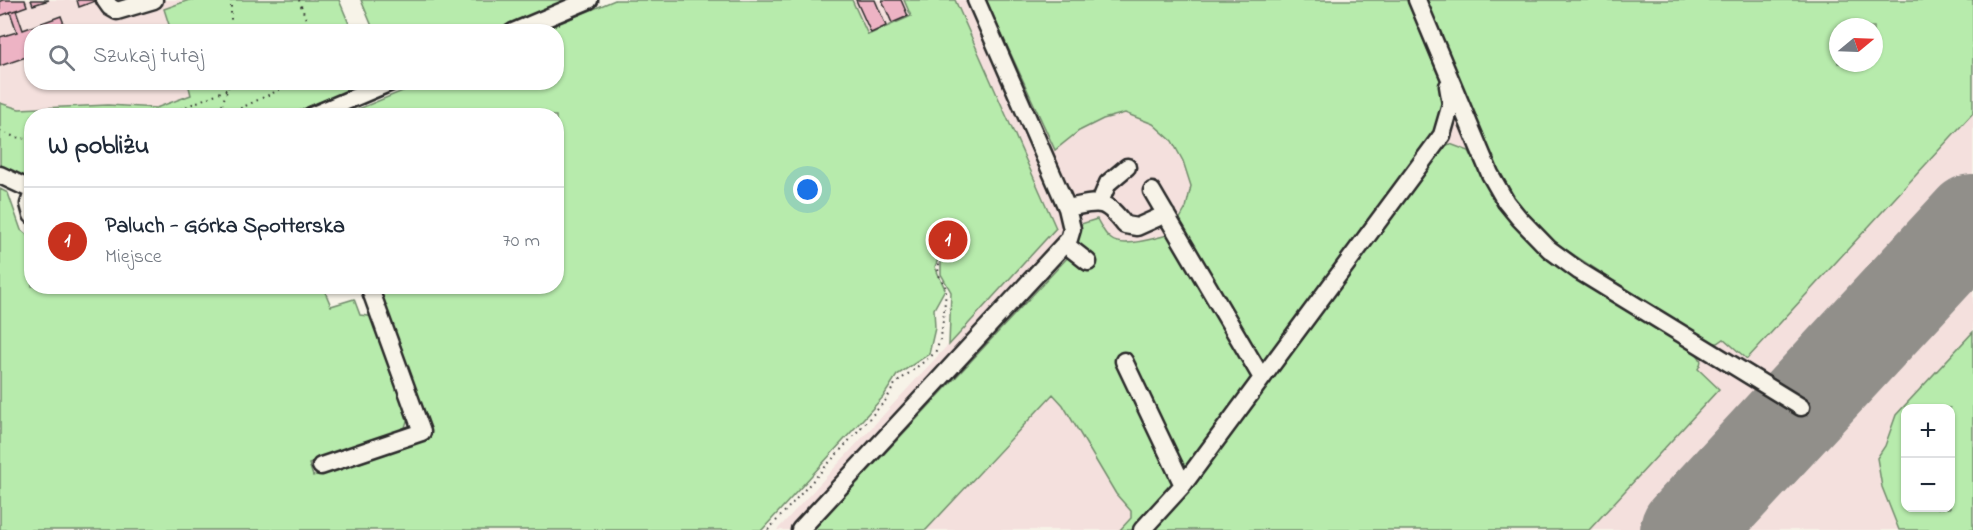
<!DOCTYPE html>
<html lang="pl">
<head>
<meta charset="utf-8">
<style>
  body { margin:0; font-family:"Indie Flower",sans-serif; background:#f2f2f3; color:#1f2937 }
  .controls { position:absolute; right:18px; bottom:18px; display:grid; overflow:hidden; border-radius:12px; box-shadow:0 2px 4px #0004 }
  .controls button { width:54px; height:54px; display:grid; place-items:center; padding:0; border:0; border-bottom:2px solid #e0e1e3; background:#fff; color:#1f2937; font:30px sans-serif }
  .compass { position:absolute; left:1829px; top:18px; width:54px; height:54px; border-radius:50%; background:#fff; box-shadow:0 2px 4px #0004; rotate:71deg }
  .you { position:absolute; left:808px; top:190px; width:21px; height:21px; margin:-15px; border:4px solid #fff; border-radius:50%; background:#1a73e8; box-shadow:0 0 0 9px #1a73e833 }
  .badge { display:grid; place-items:center; width:39px; height:39px; border-radius:50%; background:#c8321e; color:#fff; font-size:20px; font-weight:700 }
  .pin { position:absolute; translate:-50% -50%; border:3px solid #fff; box-shadow:0 2px 6px #0006 }
  .list { margin:0; padding:0; list-style:none }
  h2 { display:flex; justify-content:space-between; align-items:center; height:78px; margin:0; padding:0 24px; font-size:26px }
  h2 small { font-size:20px; font-weight:400; color:#747a83 }
  .list li { display:grid; grid-template-columns:39px 1fr auto; gap:18px; align-items:center; box-sizing:border-box; height:108px; padding:0 24px; border-top:2px solid #e0e1e3 }
  .list b { display:block; font-size:22px; white-space:nowrap }
  .list p { margin:0; font-size:20px; white-space:nowrap; color:#747a83 }
  .list em { font-size:20px; font-style:normal; color:#747a83 }
  .icon { flex:none; width:33px; height:33px; fill:none; stroke:currentColor; stroke-width:2; stroke-linecap:round; stroke-linejoin:round }
  .map { position:relative; flex:none; width:1973px; height:530px; overflow:hidden }
  .search { position:absolute; background:#fff; box-shadow:0 2px 4px #0004; left:24px; top:24px; width:540px; height:66px; display:flex; align-items:center; gap:15px; box-sizing:border-box; padding:0 21px; border-radius:24px; color:#747a83; font-size:22px }
  .panel { position:absolute; background:#fff; box-shadow:0 2px 4px #0004; left:24px; top:108px; width:540px; height:186px; border-radius:24px }
  .map>svg:first-child { display:block }
</style>
</head>
<body>
<div class="map">
<svg width="1973" height="530" viewBox="0 0 1973 530">
  <rect width="100%" height="100%" fill="#f7f3e8"/>
  <filter id="ink" filterUnits="userSpaceOnUse"><feTurbulence type="fractalNoise" baseFrequency=".0167" numOctaves="2"/><feDisplacementMap in="SourceGraphic" scale="12" xChannelSelector="R" yChannelSelector="G"/><feConvolveMatrix kernelMatrix="1 2 1 2 8 2 1 2 1" color-interpolation-filters="sRGB"/></filter>
  <g filter="url(#ink)">
    <path fill="#f4e0dd" fill-rule="evenodd" d="M0,0H207L212,31L32,32V82L201,83L194,94L156,108L108,105L19,109L0,103Z
      M767,0H1973V530H777L1056,228L965,21L794,80ZM1838,27H1874V63H1838ZM1906,408H1950V508H1906Z"/>
    <path fill="#b7ebac" stroke="#718b6c" stroke-width="1.5" fill-rule="evenodd" d="M189,0H339L352,31H171L164,9Z
      M361,0H571L495,32L374,31Z
      M615,0H852L868,35L911,16L904,0H955L1056,228L949,345L951,292L941,274V254L958,238L951,233L945,237L937,253L938,259L935,267L945,289L934,309L935,328L929,354L897,375L883,397L762,530H0V189L8,193L21,230L31,238L32,286L323,287L331,306L354,299L360,315L376,317L410,411L404,431L309,464L313,476L426,434L373,287L556,286V116L344,115L422,83L556,82V32L541,31Z
      M986,0H1407L1441,82V115L1433,134L1262,367L1178,222L1186,208L1191,186L1183,161L1172,141L1153,124L1125,113L1103,119L1079,131L1055,150Z
      M1424,0H1973V113L1747,359L1724,339L1718,343H1709L1548,238L1524,214L1504,185ZM1838,27H1874V63H1838Z
      M188,83H367L289,115L32,116L31,181L0,165V103L19,109L108,105L156,108L191,95Z
      M1450,144L1469,151C1489,192 1508,223 1543,253L1695,352C1701,359 1703,361 1698,369L1719,389L1589,530H1152L1191,488L1442,147Z
      M1097,219C1101,226 1104,234 1111,239C1123,249 1157,237 1172,234L1253,379L1189,468L1178,465L1174,485L1132,530H1120L1131,518V511L1116,494L1063,405L1053,394L926,530H813L1070,255L1079,249L1077,243L1081,224Z
      M1973,332V530H1899L1882,487L1877,458L1885,446L1896,415ZM1906,408H1950V508H1906Z"/>
    <g fill="none" stroke-linecap="round" stroke-linejoin="round">
      <path stroke="#918f8a" stroke-width="94" d="M1687,530L1973,221"/>
    </g>
    <path fill="#edb3c4" stroke="#2b2b2b" stroke-width="1.5" d="M3,0H25L27,6L0,16V1Z
      M31,0H49L33,5Z
      M77,0H98L79,7Z
      M856,0H875L886,26L871,33Z
      M882,0H901L908,16L892,23Z
      M16,10L23,30L61,16L67,32H32V55L0,66V37L17,32L10,12Z"/>
    <g fill="none" stroke-linecap="round" stroke-linejoin="round">
      <defs>
        <path id="minor" d="M105,0L110,7L117,11L154,0
          M1417,0L1490,174L1506,202L1519,218L1549,249L1579,271L1801,407
          M513,32L589,0
          M311,116L391,82
          M0,175L32,190
          M1152,191L1262,378
          M32,195L29,204L32,215
          M1100,202L1108,183L1127,167
          M1067,208C1100,202 1103,197 1125,225L1137,227L1166,214
          M1065,244L1088,262
          M1124,361L1183,485
          M321,466L422,432L369,286
          M800,530L1069,239L1072,229L1067,208L976,0
          M1142,530L1183,485L1442,135L1451,104L1448,86"/>
      </defs>
      <use href="#minor" stroke="#2b2b2b" stroke-width="21"/>
      <path stroke="#2b2b2b" stroke-width="2" stroke-dasharray="1.5 4.5" stroke-linecap="butt" d="M231,0V32
        M299,0L310,30L313,32
        M130,116H144
        M164,116L228,89
        M218,116L230,82
        M224,116L296,82
        M0,131L15,137L32,140
        M768,530L886,400L895,384L935,353L941,338L946,292L945,284L940,278L938,269L940,258L939,254L948,240"/>
      <use href="#minor" stroke="#f7f3e8" stroke-width="16"/>
    </g>
  </g>
</svg>
<div class="controls">
<button>+</button>
<button>−</button>
</div>
<svg class="compass" viewBox="-18 -18 36 36"><path d="M0-13l5 13h-10z" fill="#e53935"/><path d="M0 13l5-13h-10z" fill="#747a83"/></svg>
<div class="you"></div>
<div class="pin badge" style="left:948px;top:240px">1</div>
<div class="search"><svg class="icon" aria-label="search" viewBox="0 0 24 24"><circle cx="10" cy="10" r="6"/><path d="M15 15l6 6"/></svg>Szukaj tutaj</div>
<section class="panel">
<h2>W pobliżu<small></small></h2>
<ul class="list">
<li><span class="badge">1</span><div><b>Paluch - Górka Spotterska</b><p>Miejsce</p></div><em>70 m</em></li>
</ul>
</section>
</div>
</body>
</html>
